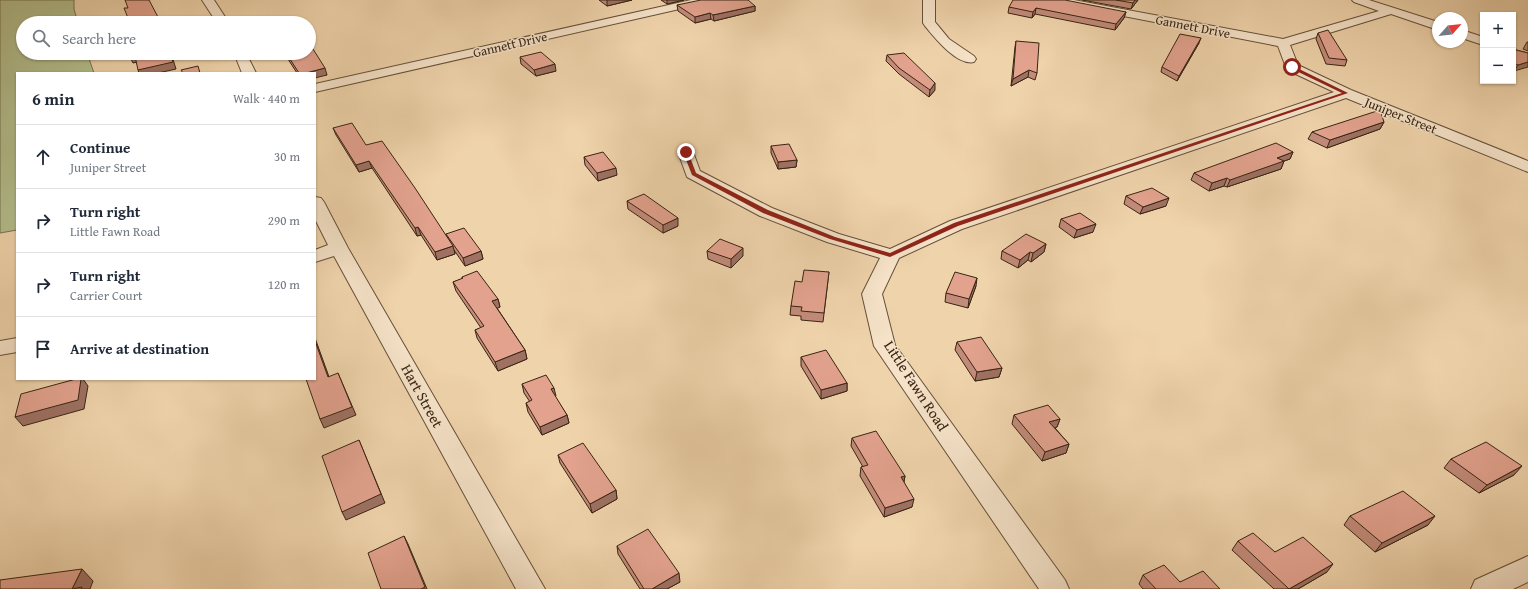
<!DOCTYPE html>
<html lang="en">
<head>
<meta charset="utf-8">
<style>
  body { margin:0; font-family:"Gentium Book Plus",serif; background:#f2f2f3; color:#1f2937 }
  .controls { position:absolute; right:12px; top:12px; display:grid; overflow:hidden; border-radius:0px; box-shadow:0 1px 3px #0004 }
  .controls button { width:36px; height:36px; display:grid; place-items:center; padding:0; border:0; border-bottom:1px solid #e0e1e3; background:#fff; color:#1f2937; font:20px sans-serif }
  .compass { position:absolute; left:1432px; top:12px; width:36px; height:36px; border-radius:50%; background:#fff; box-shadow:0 1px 3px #0004; rotate:63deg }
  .stop { position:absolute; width:12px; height:12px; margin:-9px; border:3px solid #8f2418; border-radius:50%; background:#fff }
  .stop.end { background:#8f2418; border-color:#fff; box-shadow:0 1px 4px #0008 }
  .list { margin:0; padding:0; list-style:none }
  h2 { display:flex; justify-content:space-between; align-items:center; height:52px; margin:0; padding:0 16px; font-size:17px }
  h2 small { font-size:13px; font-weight:400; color:#747a83 }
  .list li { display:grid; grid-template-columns:26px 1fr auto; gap:12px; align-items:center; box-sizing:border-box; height:64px; padding:0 16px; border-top:1px solid #e0e1e3 }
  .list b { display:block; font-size:15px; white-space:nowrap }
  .list p { margin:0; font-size:13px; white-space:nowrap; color:#747a83 }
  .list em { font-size:13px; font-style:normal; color:#747a83 }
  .icon { flex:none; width:22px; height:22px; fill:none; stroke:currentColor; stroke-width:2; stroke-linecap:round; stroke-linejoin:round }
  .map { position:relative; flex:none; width:1528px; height:589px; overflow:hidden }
  .search { position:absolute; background:#fff; box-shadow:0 1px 3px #0004; left:16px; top:16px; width:300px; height:44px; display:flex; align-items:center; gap:10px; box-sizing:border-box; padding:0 14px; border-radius:22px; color:#747a83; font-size:15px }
  .panel { position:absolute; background:#fff; box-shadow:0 1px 3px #0004; left:16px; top:72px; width:300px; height:308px; border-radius:0px }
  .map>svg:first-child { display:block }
</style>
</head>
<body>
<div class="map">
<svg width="1528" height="589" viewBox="0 0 1528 589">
  <rect width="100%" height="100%" fill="#efd3ab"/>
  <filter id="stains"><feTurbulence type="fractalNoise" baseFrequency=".005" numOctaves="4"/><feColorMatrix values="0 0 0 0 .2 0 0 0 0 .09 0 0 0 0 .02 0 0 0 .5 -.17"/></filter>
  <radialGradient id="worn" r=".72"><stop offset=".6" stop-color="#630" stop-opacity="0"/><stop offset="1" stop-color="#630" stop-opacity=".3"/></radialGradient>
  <path fill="#b3be8d" stroke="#767250" d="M0,0H74V9L78,23H23V53H87L94,73H17V230L0,233Z"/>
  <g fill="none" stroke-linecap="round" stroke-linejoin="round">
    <defs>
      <path id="minor" d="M202,0H214L229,23H217Z
        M691,0H712L710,2L706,3L315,92V84Z
        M923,0H935V22L949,39L974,56L976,59L974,62C957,66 934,37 925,26L923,23Z
        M1050,0H1074L1283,39L1379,11L1354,2L1352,0H1369L1438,22V30L1391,14L1290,45L1298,65L1351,90L1528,161V172L1346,98L962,229L899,258L882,294L895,345L1065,580L1069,589H1039L874,346L862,294L880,258L827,242L760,216L687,177L678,152L680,149L686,147L692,149L700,171L772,208L839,234L890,249L950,221L1334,92L1287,70L1278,46L1056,3L1052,2Z
        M1462,30L1483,37V45L1462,38Z
        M234,53H246L256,73H242Z
        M315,197L321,198L324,202L348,248L545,589H516L334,256L315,262V250L328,245L315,219Z
        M17,338V352L0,355V341Z
        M1528,556V582L1513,589H1471L1475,580Z"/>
    </defs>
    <use href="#minor" stroke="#665038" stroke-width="2"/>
    <use href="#minor" fill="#f5e2c8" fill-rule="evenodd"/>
  </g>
  <path fill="#c28b7a" stroke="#392512" d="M599,0H632L607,6Z
    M661,0H684L667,4Z
    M1082,0H1138L1131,9Z
    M677,5L755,6V11L714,21L711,19L695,23L678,11Z
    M1009,7L1126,12L1124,18L1115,30L1035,14L1032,18L1008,13Z
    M1318,33L1347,60L1345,66L1326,64L1316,39Z
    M1016,41L1037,73L1035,80L1028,77L1011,86L1015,47Z
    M1527,42H1528V51L1523,49Z
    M1199,43L1177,81L1161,72L1162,67Z
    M1513,46L1516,50L1528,53L1514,71H1513Z
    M311,49L327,75L315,73H297L286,56L285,53H309Z
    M887,55L935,90L929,97L899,74L886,61Z
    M520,57L556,71L536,76L521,64Z
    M1384,122L1380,129L1327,148L1308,139L1312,132Z
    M333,128L366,145L446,236V234L481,251L483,259L465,266L454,250L455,254L437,260L421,235L417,236L372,168L359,172L336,135Z
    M771,146L797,160L796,167L778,169L771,153Z
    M1293,152L1290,159L1284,161L1281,169L1227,187L1224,186L1209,191L1191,180L1194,173Z
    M584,157L617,175L598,181L585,165Z
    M1126,196L1166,206L1140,214L1124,204Z
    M627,201L678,226L663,233L628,209Z
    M1061,219L1093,232L1074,238L1059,227Z
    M1046,244L1044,252L1031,262L1028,260L1018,268L1001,259L1002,251Z
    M707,251L743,256L731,268L708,259Z
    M829,272L823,322L801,320V316L790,315L791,306L802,282Z
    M462,277L498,299L500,307L497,308L525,350L527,359L498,371L477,338L475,330L481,328L456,291L453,282L462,279Z
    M976,286L968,308L945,302L946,293Z
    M957,342L1002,368L999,377L975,381L955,350Z
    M801,357L847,383V391L821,399L801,366Z
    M522,384L556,396L555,397L567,415L569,423L542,435L528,412L526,403L530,402L524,393Z
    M1014,415L1060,419L1057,427L1055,428L1069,444L1066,453L1042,461L1012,424Z
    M852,438L905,476L904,482L912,507L884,517L860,476L861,467H863L851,446Z
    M558,455L616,490L617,499L592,513L560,463Z
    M1451,459L1514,475L1479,493L1444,468Z
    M1350,516L1428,525L1375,552L1344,525Z
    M1238,541L1275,552L1327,572L1298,589H1274L1232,550Z
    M617,546L680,582L667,589H640L618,554Z
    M1143,575L1220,589H1143L1139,584Z"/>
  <path fill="#9e7163" stroke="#392512" d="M607,0H632L607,6Z
    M667,0H684L667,4Z
    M1135,0H1138L1131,9L1133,3Z
    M755,6V11L714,21L713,15Z
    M1036,8L1035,14L1032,18L1033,12Z
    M1126,12L1124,18L1115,30L1116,24Z
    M710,13L711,19L695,23V17Z
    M1201,38L1199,43L1177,81L1179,76Z
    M170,53H171L176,69L158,73H139L138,70Z
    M135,56L138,62L133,63L130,57Z
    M1528,62V67L1514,71L1518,65Z
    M555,64L556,71L536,76L534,70Z
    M325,68L327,75L315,78V73H306Z
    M1029,70L1028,77L1011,86L1013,79Z
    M935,83V90L929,97L930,90Z
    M1384,122L1380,129L1327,148L1330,140Z
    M1293,152L1290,159L1284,161L1281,169L1227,187L1230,180L1277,158Z
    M797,160L796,167L778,169V162Z
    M369,161L372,168L359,172L356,165Z
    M616,168L617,175L598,181L597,173Z
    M1227,178L1224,186L1209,191L1212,183Z
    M1169,198L1166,206L1140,214L1143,207Z
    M678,218V226L663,233V225Z
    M1096,224L1093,232L1074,238L1077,230Z
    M418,227L421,235L417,236L415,228Z
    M1046,244L1044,252L1031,262L1033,253Z
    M453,246L455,254L437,260L435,252Z
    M743,248V256L731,268V259Z
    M481,251L483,259L465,266L463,258Z
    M1030,252L1028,260L1018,268L1020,260Z
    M977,278L976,286L968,308L969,299Z
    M498,299L500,307L494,310L492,301Z
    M315,338L332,385L328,377L315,341Z
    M525,350L527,359L498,371L495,362Z
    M1002,368L999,377L975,381L977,372Z
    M338,373L356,415L324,428L320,419Z
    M81,379H83L88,386L84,409L23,426L15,417Z
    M847,383V391L821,399V390Z
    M554,388L556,396L553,398L551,389Z
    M567,415L569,423L542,435L540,427Z
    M1060,419L1057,427L1047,431L1049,422Z
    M359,440L385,503L346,520L342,512Z
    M1069,444L1066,453L1042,461L1045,452Z
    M1522,466L1514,475L1479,493L1487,485Z
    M905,476L903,485L901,477Z
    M616,490L617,499L592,513L590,504Z
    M914,499L912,507L884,517L885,508Z
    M1435,516L1428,525L1375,552L1382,543Z
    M404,536L408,544L427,589H421Z
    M1333,564L1327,572L1298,589H1289Z
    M82,569L93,581L90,589H72Z
    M679,573L680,582L667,589H652Z"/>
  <path fill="#e2a28e" stroke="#392512" d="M125,0H149L159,19H161L163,23H130L124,8H128Z
    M701,0H748L755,6L713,15L710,13L695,17L677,5Z
    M1013,0H1065L1126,12L1116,24L1036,8L1033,12L1009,7Z
    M1116,0H1135L1133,3Z
    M1328,30L1347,60L1329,58L1318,33Z
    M1180,34L1201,38L1179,76L1162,67Z
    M1016,41L1039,43L1037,73L1029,70L1013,79Z
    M309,46L311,49H313L325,68L306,73H299L286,53H309Z
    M1513,46H1515L1516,50L1528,53V62L1518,65L1513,63Z
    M541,52L555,64L534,70L520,57Z
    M129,53H170L173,62L138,70L135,56L130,57Z
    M904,53L935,83L930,90L899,68L887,55Z
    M198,66L200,73H183L181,70Z
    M1380,110L1384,122L1330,140L1312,132Z
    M352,123L366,145L382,141L415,188L453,246L435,252L418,227L415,228L369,161L356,165L333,128Z
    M1276,143L1293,152L1277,158L1284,161L1230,180L1227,178L1212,183L1194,173Z
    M789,144L797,160L778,162L771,146Z
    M603,152L616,168L597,173L584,157Z
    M1152,188L1169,198L1143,207L1126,196Z
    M644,194L678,218L663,225L627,201Z
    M1080,213L1096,224L1077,230L1061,219Z
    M464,228L481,251L463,258L446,234Z
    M1026,234L1046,244L1033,253L1030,252L1020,260L1002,251Z
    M720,239L743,248L731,259L707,251Z
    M804,270L829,272L824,313L801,311L802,307L791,306L795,281L802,282Z
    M477,271L498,299L492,301L525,350L495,362L475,330L484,326L453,282L463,278L462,277Z
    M955,272L977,278L969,299L946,293Z
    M981,337L1002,368L977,372L957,342Z
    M315,341L328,377L338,373L352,407L320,419L306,379H315Z
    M826,350L847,383L821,390L801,357Z
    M546,375L554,388L551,389L567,415L540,427L526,403L532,400L522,384Z
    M76,379H81L78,400L15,417L21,394Z
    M1048,405L1060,419L1049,422L1069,444L1045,452L1014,415Z
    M876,431L905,476L901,477L914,499L885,508L861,467L868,465L852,438Z
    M359,440L381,494L342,512L322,456Z
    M1486,442L1522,466L1487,485L1451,459Z
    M583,443L616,490L590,504L558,455Z
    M1403,491L1435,516L1382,543L1350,516Z
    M648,529L679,573L652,589H644L617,546Z
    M1253,533L1275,552L1303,537L1333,564L1289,589L1238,541Z
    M404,536L425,587L421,589H381L368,553Z
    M1164,565L1180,582L1203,571L1220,589H1156L1143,575Z
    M82,569L72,589L82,587L81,589H0V580Z"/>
  <path fill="#8f2418" d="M1290,66H1293L1348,93L958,226L890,257L830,239L763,213L692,175L683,152L686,150L688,152L696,173L768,210L835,237L890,253L954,223L1342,93L1290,68Z"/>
  <g text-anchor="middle" stroke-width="3" stroke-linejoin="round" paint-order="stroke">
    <g font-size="13" fill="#392512" stroke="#f5e2c8">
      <text transform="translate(1193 26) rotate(11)" y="5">Gannett Drive</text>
      <text transform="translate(510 44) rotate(-13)" y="5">Gannett Drive</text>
      <text transform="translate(1401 115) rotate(22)" y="5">Juniper Street</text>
    </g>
    <g font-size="15" fill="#392512" stroke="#f5e2c8">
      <text transform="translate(916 386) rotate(57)" y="5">Little Fawn Road</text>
      <text transform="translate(422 396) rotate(61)" y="5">Hart Street</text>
    </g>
  </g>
  <rect width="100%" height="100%" filter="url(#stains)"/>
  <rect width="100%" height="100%" fill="url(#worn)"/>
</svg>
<div class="controls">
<button>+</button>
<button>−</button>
</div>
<svg class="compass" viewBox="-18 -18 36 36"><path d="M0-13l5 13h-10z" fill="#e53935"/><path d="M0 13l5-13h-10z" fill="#747a83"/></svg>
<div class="stop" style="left:1292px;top:67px"></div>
<div class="stop end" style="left:686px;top:152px"></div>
<div class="search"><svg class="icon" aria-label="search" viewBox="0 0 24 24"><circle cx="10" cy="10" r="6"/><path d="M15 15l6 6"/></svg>Search here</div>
<section class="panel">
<h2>6 min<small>Walk · 440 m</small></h2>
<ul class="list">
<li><svg class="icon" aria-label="ahead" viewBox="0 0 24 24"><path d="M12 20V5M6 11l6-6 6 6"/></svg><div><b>Continue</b><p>Juniper Street</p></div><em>30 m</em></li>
<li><svg class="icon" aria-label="right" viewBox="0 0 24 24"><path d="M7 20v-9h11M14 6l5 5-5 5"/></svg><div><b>Turn right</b><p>Little Fawn Road</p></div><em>290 m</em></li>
<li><svg class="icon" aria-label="right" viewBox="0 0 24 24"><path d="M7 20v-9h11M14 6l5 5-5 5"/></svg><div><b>Turn right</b><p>Carrier Court</p></div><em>120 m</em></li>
<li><svg class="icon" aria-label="arrive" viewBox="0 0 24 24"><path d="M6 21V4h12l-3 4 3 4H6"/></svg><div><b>Arrive at destination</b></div></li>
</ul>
</section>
</div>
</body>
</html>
